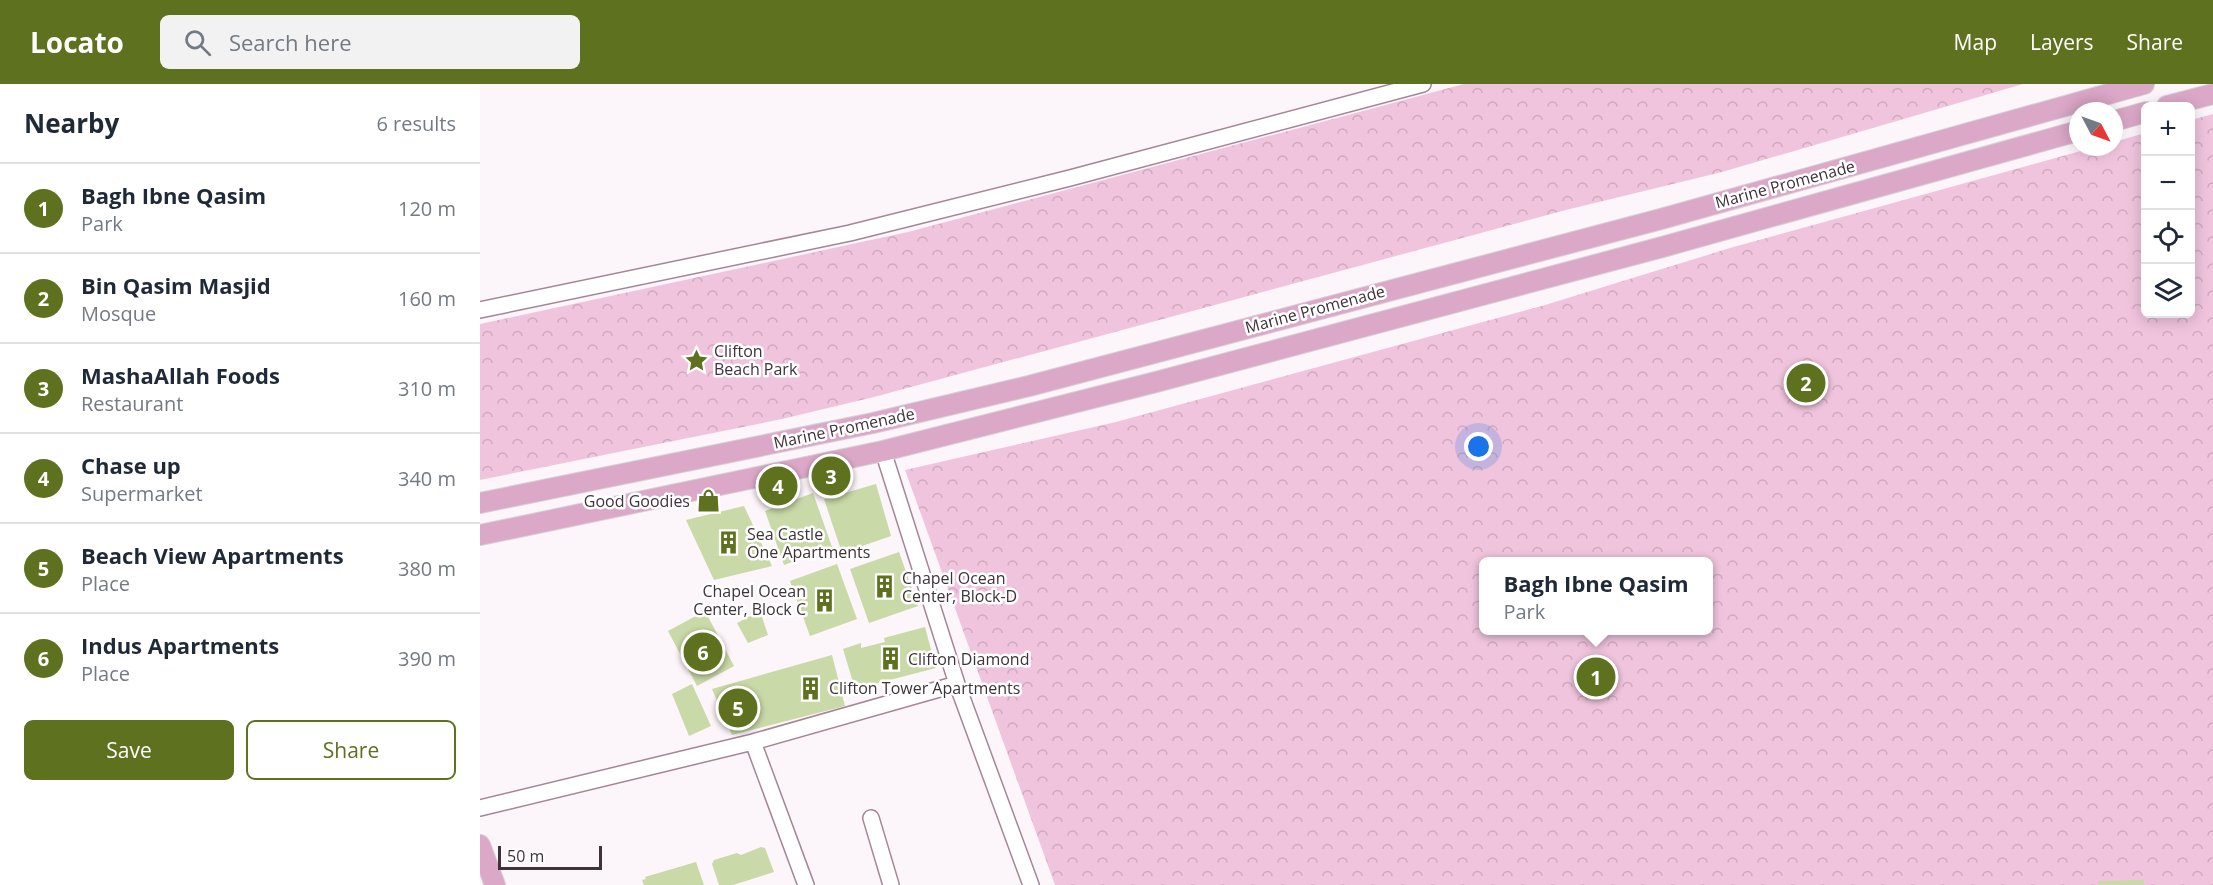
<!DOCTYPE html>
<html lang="en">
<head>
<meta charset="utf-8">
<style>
  body { margin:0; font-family:"Open Sans",sans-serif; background:#f2f2f3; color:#1f2937 }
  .controls { position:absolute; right:18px; top:18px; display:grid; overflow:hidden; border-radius:9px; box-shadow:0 3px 15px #0003 }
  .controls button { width:54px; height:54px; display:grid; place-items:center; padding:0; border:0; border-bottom:2px solid #e0e1e3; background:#fff; color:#1f2937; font:30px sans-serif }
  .compass { position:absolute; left:1589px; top:18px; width:54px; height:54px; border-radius:50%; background:#fff; box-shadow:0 3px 15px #0003; rotate:131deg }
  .scale { position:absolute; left:18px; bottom:15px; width:104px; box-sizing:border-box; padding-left:6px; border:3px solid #3f333a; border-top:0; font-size:16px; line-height:21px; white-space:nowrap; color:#3f333a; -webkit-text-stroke:4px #fff; paint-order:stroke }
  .you { position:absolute; left:999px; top:363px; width:21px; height:21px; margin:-15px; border:4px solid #fff; border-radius:50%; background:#1a73e8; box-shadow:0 0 0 9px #1a73e833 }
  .badge { display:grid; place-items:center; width:39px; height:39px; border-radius:50%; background:#5d711f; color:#fff; font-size:20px; font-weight:700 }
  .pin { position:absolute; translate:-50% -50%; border:3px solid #fff; box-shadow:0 2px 6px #0006 }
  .popup { position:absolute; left:999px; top:473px; width:234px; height:78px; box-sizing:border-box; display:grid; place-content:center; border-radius:9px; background:#fff; filter:drop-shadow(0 2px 4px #0005); font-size:20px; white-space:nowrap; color:#747a83 }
  .popup b { font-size:22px; color:#1f2937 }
  .popup::after { content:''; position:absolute; left:50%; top:100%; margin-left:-12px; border:12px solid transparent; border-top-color:#fff }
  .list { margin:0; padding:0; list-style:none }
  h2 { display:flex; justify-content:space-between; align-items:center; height:78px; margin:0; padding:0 24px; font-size:26px }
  h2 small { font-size:20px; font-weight:400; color:#747a83 }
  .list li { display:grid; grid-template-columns:39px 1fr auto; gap:18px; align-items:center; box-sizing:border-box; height:90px; padding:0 24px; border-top:2px solid #e0e1e3 }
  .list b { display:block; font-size:22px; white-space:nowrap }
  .list p { margin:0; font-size:20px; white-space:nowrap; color:#747a83 }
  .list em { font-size:20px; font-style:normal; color:#747a83 }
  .actions { display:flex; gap:12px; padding:18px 24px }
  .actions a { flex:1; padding:14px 0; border:2px solid #5d711f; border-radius:9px; text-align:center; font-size:21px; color:#5d711f }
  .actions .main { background:#5d711f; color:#fff }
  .icon { flex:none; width:33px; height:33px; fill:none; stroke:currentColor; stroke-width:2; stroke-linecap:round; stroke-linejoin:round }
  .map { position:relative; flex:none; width:1733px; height:801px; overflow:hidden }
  header { display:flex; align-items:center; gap:36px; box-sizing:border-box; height:84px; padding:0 30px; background:#5d711f; color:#fff }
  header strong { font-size:28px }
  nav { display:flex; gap:33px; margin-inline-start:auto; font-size:21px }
  .search { width:420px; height:54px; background:#f2f2f3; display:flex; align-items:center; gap:15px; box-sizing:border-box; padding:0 21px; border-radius:9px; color:#747a83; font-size:22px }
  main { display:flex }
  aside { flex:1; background:#fff }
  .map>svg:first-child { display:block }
</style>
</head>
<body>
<header>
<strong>Locato</strong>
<div class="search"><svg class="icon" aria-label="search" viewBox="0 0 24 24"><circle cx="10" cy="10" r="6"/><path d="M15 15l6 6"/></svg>Search here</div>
<nav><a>Map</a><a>Layers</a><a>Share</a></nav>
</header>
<main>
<aside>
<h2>Nearby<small>6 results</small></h2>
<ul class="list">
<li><span class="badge">1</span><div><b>Bagh Ibne Qasim</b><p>Park</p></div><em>120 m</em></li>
<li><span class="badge">2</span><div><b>Bin Qasim Masjid</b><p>Mosque</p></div><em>160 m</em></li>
<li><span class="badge">3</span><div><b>MashaAllah Foods</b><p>Restaurant</p></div><em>310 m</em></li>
<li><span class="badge">4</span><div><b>Chase up</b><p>Supermarket</p></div><em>340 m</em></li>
<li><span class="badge">5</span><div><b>Beach View Apartments</b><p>Place</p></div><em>380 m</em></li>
<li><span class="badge">6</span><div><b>Indus Apartments</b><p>Place</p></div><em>390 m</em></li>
</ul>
<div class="actions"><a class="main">Save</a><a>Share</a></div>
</aside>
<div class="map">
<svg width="1733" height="801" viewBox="0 0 1733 801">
  <defs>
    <pattern id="park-crowns" width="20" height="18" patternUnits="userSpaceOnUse" patternTransform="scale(1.5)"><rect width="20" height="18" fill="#f0c4dd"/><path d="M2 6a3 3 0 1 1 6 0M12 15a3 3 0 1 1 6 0" fill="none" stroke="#cfa9be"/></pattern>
  </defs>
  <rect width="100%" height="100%" fill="#fcf5f9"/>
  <path fill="url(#park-crowns)" fill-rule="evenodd" d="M984,0H1543L1242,88L1086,126L394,313L302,335L0,396V240L428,148Z
    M1733,30V801H575L425,386L636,338L1065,221L1250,164L1615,63H1634V58L1665,49L1666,230H1710L1711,36ZM1004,478H1228V546H1004Z"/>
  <path fill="#c9d9a7" d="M396,400L411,452L362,469L344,415Z
    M333,409L352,463L304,481L285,427Z
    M264,422L292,482L234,496L206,436Z
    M419,468L438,522L389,539L370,485Z
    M357,480L377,535L330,552L310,497Z
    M225,527L254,582L217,602L188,547Z
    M280,527L288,551L268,559L257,539Z
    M445,543L456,584L375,605L363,565L381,559V564L405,558L404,554Z
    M352,571L365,622L252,651L232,605Z
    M212,600L231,642L209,652L192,610Z
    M281,763L285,764L294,788L253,801H239L232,780L234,776L257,769L261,771Z
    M216,778L224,801H164L162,796L166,795L165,793Z
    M1664,796V801H1618V797Z"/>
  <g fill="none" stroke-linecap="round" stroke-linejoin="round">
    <defs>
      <path id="minor" d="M0,226L370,149L590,94L943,0
        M403,367L477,600L551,801
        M273,658L326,801
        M0,724L273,658L477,600
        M391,734L411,801"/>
      <path id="major" d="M1687,22L1733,10
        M1634,37L1666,28
        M0,419L393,339L549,302L1181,135L1664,0
        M0,451L403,367L676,298L1186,162L1598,47
        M0,761L15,801"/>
    </defs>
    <use href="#minor" stroke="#a48697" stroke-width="18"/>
    <use href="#major" stroke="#d5d2d4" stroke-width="22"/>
    <use href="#minor" stroke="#fff" stroke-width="15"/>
    <use href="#major" stroke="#dca8c8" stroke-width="20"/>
  </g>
  <defs>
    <symbol id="sight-bare" viewBox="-9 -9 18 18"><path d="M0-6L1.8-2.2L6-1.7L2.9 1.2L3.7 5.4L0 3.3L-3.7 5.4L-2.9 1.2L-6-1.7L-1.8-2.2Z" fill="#5d711f" stroke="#fff" stroke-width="2.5" paint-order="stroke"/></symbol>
    <symbol id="shop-bare" viewBox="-9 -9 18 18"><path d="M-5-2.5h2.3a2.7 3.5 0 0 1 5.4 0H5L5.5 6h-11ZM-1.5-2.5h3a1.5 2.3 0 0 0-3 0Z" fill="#5d711f" stroke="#fff" stroke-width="2.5" paint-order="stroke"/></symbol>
    <symbol id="building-bare" viewBox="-9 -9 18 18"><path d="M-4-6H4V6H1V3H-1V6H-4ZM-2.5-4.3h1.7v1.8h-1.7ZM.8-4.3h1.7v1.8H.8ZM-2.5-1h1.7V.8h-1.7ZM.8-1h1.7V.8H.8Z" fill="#5d711f" stroke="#fff" stroke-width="2.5" paint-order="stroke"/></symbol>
  </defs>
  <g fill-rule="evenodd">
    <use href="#sight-bare" x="200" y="260" width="33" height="33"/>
    <use href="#shop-bare" x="212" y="400" width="33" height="33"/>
    <use href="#building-bare" x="232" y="442" width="33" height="33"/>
    <use href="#building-bare" x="388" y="486" width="33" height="33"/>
    <use href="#building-bare" x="328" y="500" width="33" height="33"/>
    <use href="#building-bare" x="394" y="558" width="33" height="33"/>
    <use href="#building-bare" x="314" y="588" width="33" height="33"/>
  </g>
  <g text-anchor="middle" stroke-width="5" stroke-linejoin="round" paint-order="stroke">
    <g font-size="16" fill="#3f333a" stroke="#fff">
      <text transform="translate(1305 100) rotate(-15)" y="6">Marine Promenade</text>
      <text transform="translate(835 225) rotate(-15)" y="6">Marine Promenade</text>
      <text transform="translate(364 344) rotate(-12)" y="6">Marine Promenade</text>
    </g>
    <g font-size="16" fill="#3f333a" stroke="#fff" text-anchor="start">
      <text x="234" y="273">Clifton<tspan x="234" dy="18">Beach Park</tspan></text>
      <text x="210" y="423" text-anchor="end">Good Goodies</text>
      <text x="267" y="456">Sea Castle<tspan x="267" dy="18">One Apartments</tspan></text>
      <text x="422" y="500">Chapel Ocean<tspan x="422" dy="18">Center, Block-D</tspan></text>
      <text x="326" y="513" text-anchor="end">Chapel Ocean<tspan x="326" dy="18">Center, Block C</tspan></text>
      <text x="428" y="581">Clifton Diamond</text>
      <text x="349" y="610">Clifton Tower Apartments</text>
    </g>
  </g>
</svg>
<div class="controls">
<button>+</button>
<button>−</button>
<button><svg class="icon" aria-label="locate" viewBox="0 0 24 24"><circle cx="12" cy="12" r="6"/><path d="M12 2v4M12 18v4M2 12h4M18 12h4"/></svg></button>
<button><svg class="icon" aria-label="layers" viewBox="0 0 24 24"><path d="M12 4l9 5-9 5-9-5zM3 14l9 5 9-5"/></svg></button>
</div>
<svg class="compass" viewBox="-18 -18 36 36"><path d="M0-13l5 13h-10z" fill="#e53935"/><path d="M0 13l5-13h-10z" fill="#747a83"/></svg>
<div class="scale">50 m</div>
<div class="you"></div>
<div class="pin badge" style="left:1116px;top:593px">1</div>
<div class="popup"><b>Bagh Ibne Qasim</b>Park</div>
<div class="pin badge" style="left:1326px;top:299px">2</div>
<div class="pin badge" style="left:351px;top:392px">3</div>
<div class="pin badge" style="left:298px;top:402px">4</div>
<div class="pin badge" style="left:258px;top:624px">5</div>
<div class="pin badge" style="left:223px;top:568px">6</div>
</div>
</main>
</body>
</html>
